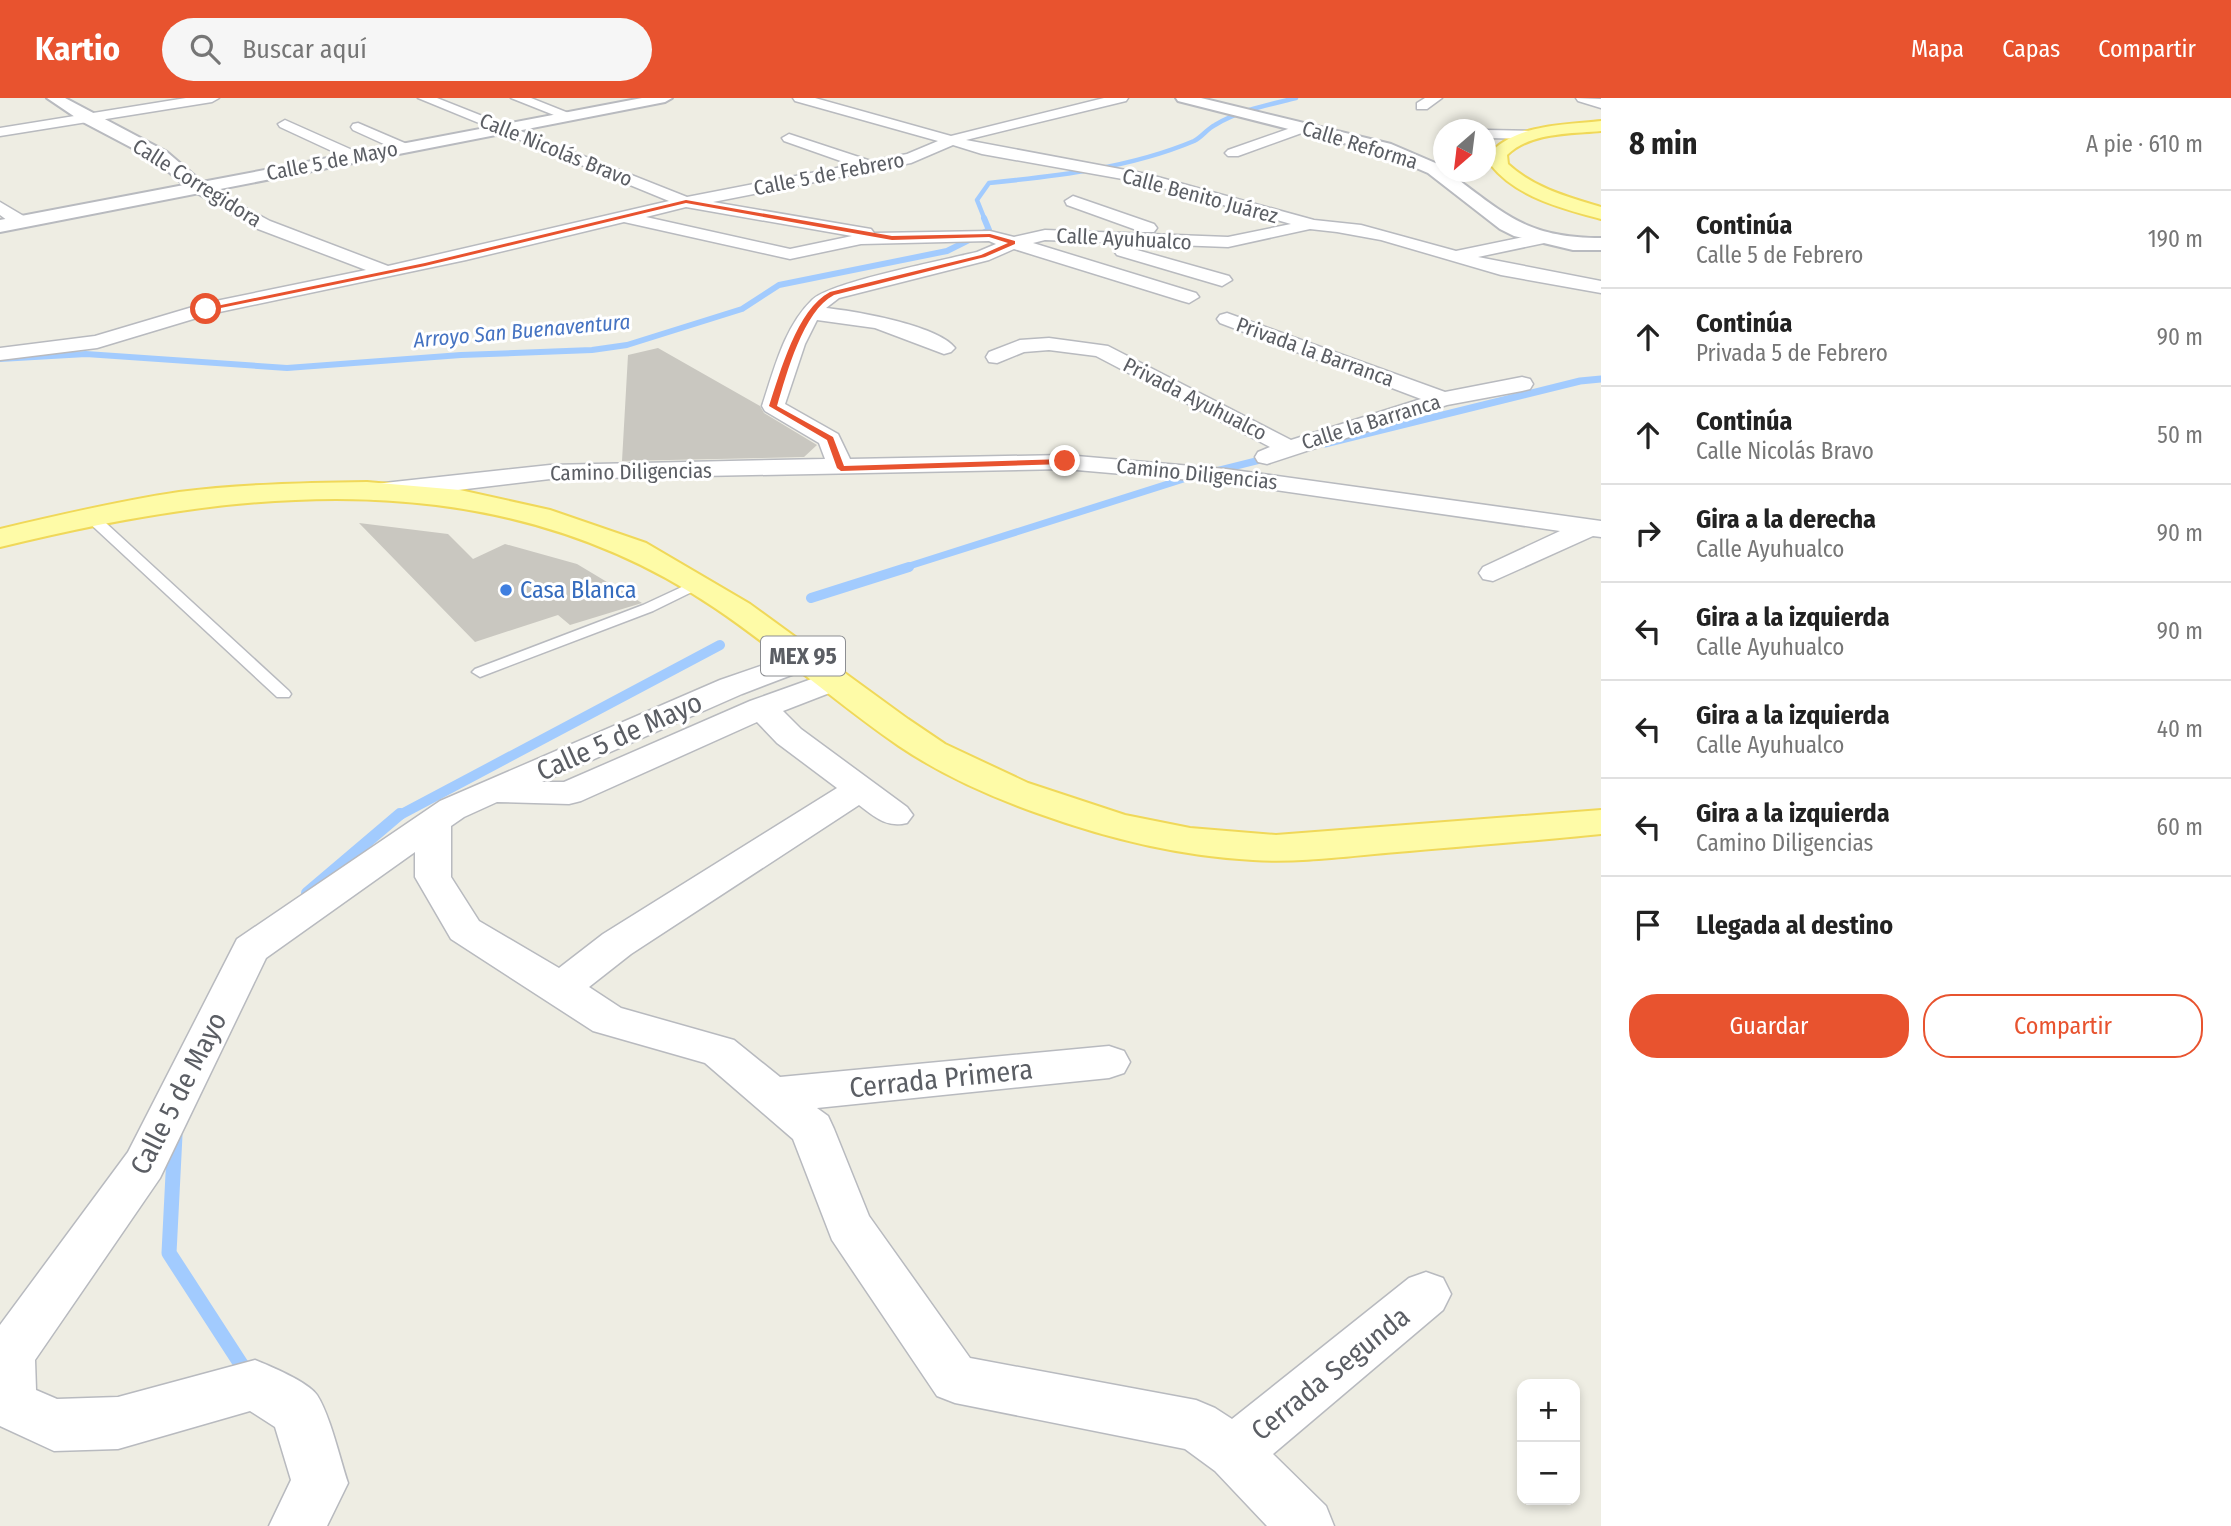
<!DOCTYPE html>
<html lang="es">
<head>
<meta charset="utf-8">
<style>
  body { margin:0; font-family:"Fira Sans Condensed",sans-serif; background:#f6f6f6; color:#222 }
  .controls { position:absolute; right:21px; bottom:21px; display:grid; overflow:hidden; border-radius:14px; box-shadow:0 4px 10px #0003 }
  .controls button { width:63px; height:63px; display:grid; place-items:center; padding:0; border:0; border-bottom:2px solid #e0e0e0; background:#fff; color:#222; font:35px sans-serif }
  .compass { position:absolute; left:1433px; top:21px; width:63px; height:63px; border-radius:50%; background:#fff; box-shadow:0 4px 10px #0003; rotate:208deg }
  .stop { position:absolute; width:21px; height:21px; margin:-16px; border:5px solid #e8532f; border-radius:50%; background:#fff }
  .stop.end { background:#e8532f; border-color:#fff; box-shadow:0 2px 7px #0008 }
  .list { margin:0; padding:0; list-style:none }
  h2 { display:flex; justify-content:space-between; align-items:center; height:91px; margin:0; padding:0 28px; font-size:30px }
  h2 small { font-size:23px; font-weight:400; color:#767676 }
  .list li { display:grid; grid-template-columns:46px 1fr auto; gap:21px; align-items:center; box-sizing:border-box; height:98px; padding:0 28px; border-top:2px solid #e0e0e0 }
  .list b { display:block; font-size:26px; white-space:nowrap }
  .list p { margin:0; font-size:23px; white-space:nowrap; color:#767676 }
  .list em { font-size:23px; font-style:normal; color:#767676 }
  .actions { display:flex; gap:14px; padding:21px 28px }
  .actions a { flex:1; padding:16px 0; border:2px solid #e8532f; border-radius:28px; text-align:center; font-size:24px; color:#e8532f }
  .actions .main { background:#e8532f; color:#fff }
  .icon { flex:none; width:38px; height:38px; fill:none; stroke:currentColor; stroke-width:2; stroke-linecap:round; stroke-linejoin:round }
  .map { position:relative; flex:none; width:1601px; height:1428px; overflow:hidden }
  header { display:flex; align-items:center; gap:42px; box-sizing:border-box; height:98px; padding:0 35px; background:#e8532f; color:#fff }
  header strong { font-size:33px }
  nav { display:flex; gap:38px; margin-inline-start:auto; font-size:24px }
  .search { width:490px; height:63px; background:#f6f6f6; display:flex; align-items:center; gap:18px; box-sizing:border-box; padding:0 24px; border-radius:38px; color:#767676; font-size:26px }
  main { display:flex }
  aside { flex:1; background:#fff }
  .map>svg:first-child { display:block }
</style>
</head>
<body>
<header>
<strong>Kartio</strong>
<div class="search"><svg class="icon" aria-label="search" viewBox="0 0 24 24"><circle cx="10" cy="10" r="6"/><path d="M15 15l6 6"/></svg>Buscar aquí</div>
<nav><a>Mapa</a><a>Capas</a><a>Compartir</a></nav>
</header>
<main>
<div class="map">
<svg width="1601" height="1428" viewBox="0 0 1601 1428">
  <rect width="100%" height="100%" fill="#eeede3"/>
  <g fill="none" stroke-linecap="round" stroke-linejoin="round">
    <path stroke="#a2cbfe" stroke-width="4.5" d="M1593,0L1601,2
      M985,122L977,102L989,85C1057,78 1130,70 1194,43C1202,39 1207,31 1215,27C1240,12 1268,7 1296,0"/>
    <path stroke="#a2cbfe" stroke-width="6" d="M0,261L86,256L287,270L461,257L592,252L627,247L742,211L779,187L947,153L989,132L984,120"/>
    <path stroke="#a2cbfe" stroke-width="7" d="M1325,346L1580,283L1601,281
      M1212,374L1268,360
      M903,470L1193,378"/>
    <path stroke="#a2cbfe" stroke-width="10" d="M811,500L909,469
      M398,718L720,547"/>
    <path stroke="#a2cbfe" stroke-width="12" d="M307,795L400,716"/>
    <path stroke="#a2cbfe" stroke-width="15" d="M175,1037L169,1155L248,1277"/>
  </g>
  <path fill="#c9c7c0" d="M658,250L760,308L764,315L817,347L804,359L622,363L628,257Z
    M359,425L448,436L473,461L505,446L577,466L642,505L570,527L558,517L475,544Z"/>
  <g fill="none" stroke-linecap="round" stroke-linejoin="round">
    <defs>
      <path id="service" d="M90,414L95,415L289,593L291,596L289,599H277L85,421V415Z
        M699,481L706,485L704,488L653,513L485,577L480,579L472,574L475,571L643,507Z"/>
      <path id="minor" d="M186,0H219L212,4L0,38V30Z
        M418,0H437L687,99L852,67L784,43L782,40L789,36L871,63L907,56L938,43L795,3L793,0H815L951,38L1104,0H1128L1126,3L966,42L1147,76L1314,122L1361,127L1456,153L1543,135L1549,136L1552,140L1549,144L1478,159L1601,183V195L1501,177L1381,142L1337,134L1310,131L1228,149L1045,142L1033,145L1196,195L1199,199L1189,205L1182,203L1014,151L989,162L839,200L826,210C854,213 938,227 955,250L951,254L944,256L875,230L817,222L805,246L785,306L838,336L850,361L1065,357L1226,371L1601,423V439L1593,438L1493,483L1483,481L1479,475L1483,469L1560,433L1226,385L1065,371L550,381L375,402L366,399L362,394L366,389L375,386L550,367L825,361L819,345L765,313L762,308C774,272 784,229 812,202C830,184 945,162 977,154L996,146L989,143L861,146L790,161L624,124L466,162L210,216L97,250L0,262V250L95,238L206,205L366,172L258,131L191,92L189,89L197,84L270,123L388,168L669,103ZM953,47L982,56L1145,85L1291,126L1228,139L1045,132L1014,139L990,133L874,135L871,131L865,130L713,104L911,65ZM686,109L852,138L790,151L646,119Z
        M511,0H531L576,18L569,22L564,21Z
        M1425,0H1442L1427,11H1417V5Z
        M1576,0L1601,1V10L1578,3Z
        M285,22L359,55L362,58L359,61H349L280,29L278,26Z
        M358,25L407,46L410,49L407,52H397L353,32L351,29L353,26Z
        M1305,25L1312,29L1310,32L1238,58H1228L1225,55L1228,52Z
        M1486,32L1535,33L1542,37L1535,41L1486,40Z
        M1073,98L1154,126L1157,130L1154,134H1142L1067,107L1065,103Z
        M0,104L27,120L30,124L27,128H15L0,117Z
        M1123,148L1229,178L1232,182L1222,188L1117,157L1114,153L1117,149Z
        M1227,215L1445,294L1522,279L1530,281L1533,286L1530,291L1522,293L1447,307L1267,366L1258,364L1255,359L1258,354L1270,349L1096,258L1049,252L1024,254L997,265L989,264L986,259L989,254L1020,242L1049,240L1108,248L1291,342L1421,301L1220,225L1217,221L1220,217Z
        M807,552L818,555L822,561L818,567L742,596L542,684H564L750,603L834,573L845,575L850,582L845,589L783,613L801,631L907,709L913,717L907,725C886,730 875,719 859,707L631,856L589,889L621,910L734,942L780,979L1109,948L1124,953L1130,964L1124,975L1109,980L817,1010L828,1018L834,1031L869,1118L970,1260L1196,1302L1215,1310L1232,1321L1409,1180L1426,1174L1443,1180L1451,1196L1443,1212L1273,1356L1326,1408L1334,1428H1267L1215,1373L1185,1351L955,1305L937,1298L832,1142L793,1041L705,965L593,933L451,841L415,779V754L266,860L160,1080L35,1262L36,1292L57,1301L118,1299L255,1262C270,1268 308,1284 317,1297C330,1317 340,1361 348,1385L327,1428H269L291,1382L275,1329L250,1313L118,1351L54,1353L0,1328V1227L128,1054L237,841L440,703L720,582ZM757,624L777,645L837,690L603,836L559,870L479,823L451,779V728L464,719L497,704L569,706L581,703Z"/>
      <path id="tertiary" d="M47,0H65L167,54L202,84L642,0H672L665,4L0,134V122L184,87L155,62L81,23Z
        M1176,0H1201L1391,46L1440,67L1444,74H1448C1505,116 1526,140 1601,140V152H1573L1514,138L1500,131L1428,75L1379,54L1178,3Z"/>
      <path id="primary" d="M1601,23V33C1570,36 1531,34 1507,57L1508,66C1534,90 1568,99 1601,109V121C1564,111 1516,99 1491,67L1493,52C1521,26 1565,27 1601,23Z
        M367,384L460,392L550,412L646,445L750,506L908,621L945,646L1028,685L1125,717L1190,730L1276,737L1601,712V736C1533,743 1465,748 1397,754C1349,758 1301,765 1253,762C1179,758 1106,740 1037,715C989,698 942,677 899,648C836,605 779,553 715,510C495,362 244,389 0,449V431C59,417 119,403 179,394C242,386 304,385 367,384Z"/>
    </defs>
    <use href="#service" stroke="#b8babf" stroke-width="3"/>
    <use href="#minor" stroke="#b8babf" stroke-width="3"/>
    <use href="#tertiary" stroke="#b8babf" stroke-width="4"/>
    <use href="#primary" stroke="#f0d859" stroke-width="4"/>
    <use href="#service" fill="#fff" fill-rule="evenodd"/>
    <use href="#minor" fill="#fff" fill-rule="evenodd"/>
    <use href="#tertiary" fill="#fff" fill-rule="evenodd"/>
    <use href="#primary" fill="#fefba7" fill-rule="evenodd"/>
  </g>
  <path fill="#e8532f" d="M686,102L892,138L990,136L1015,143V146L985,159L834,197C803,213 787,275 777,308L833,339L844,368L1065,361L1069,363L1065,366L841,373L837,370L827,342L769,308C780,275 797,211 830,194L981,157L1008,145L989,139L892,142L686,105L425,168L206,213L202,211L425,165Z"/>
  <circle fill="#3f7fe0" stroke="#fff" stroke-width="2.5" cx="506" cy="492" r="7"/>
  <g text-anchor="middle" stroke-width="6" stroke-linejoin="round" paint-order="stroke">
    <g font-size="21" fill="#5b5e64" stroke="#fff">
      <text transform="translate(1360 47) rotate(17)" y="7">Calle Reforma</text>
      <text transform="translate(556 52) rotate(22)" y="7">Calle Nicolás Bravo</text>
      <text transform="translate(332 63) rotate(-11)" y="7">Calle 5 de Mayo</text>
      <text transform="translate(829 76) rotate(-11)" y="7">Calle 5 de Febrero</text>
      <text transform="translate(197 85) rotate(32)" y="7">Calle Corregidora</text>
      <text transform="translate(1200 98) rotate(15)" y="7">Calle Benito Juárez</text>
      <text transform="translate(1124 141) rotate(3)" y="7">Calle Ayuhualco</text>
      <text transform="translate(1315 254) rotate(20)" y="7">Privada la Barranca</text>
      <text transform="translate(1195 301) rotate(27)" y="7">Privada Ayuhualco</text>
      <text transform="translate(1371 324) rotate(-17)" y="7">Calle la Barranca</text>
      <text transform="translate(631 374) rotate(-1)" y="7">Camino Diligencias</text>
      <text transform="translate(1197 376) rotate(6)" y="7">Camino Diligencias</text>
    </g>
    <g font-size="21" font-style="italic" fill="#4573c2" stroke="#fff">
      <text transform="translate(522 233) rotate(-5)" y="7">Arroyo San Buenaventura</text>
    </g>
    <rect fill="#fff" stroke="#8c8e92" stroke-width="2" x="761" y="538.5" width="84" height="39" rx="5"/>
    <g font-size="23" font-weight="bold" fill="#5b5e64">
      <text x="803" y="566">MEX 95</text>
    </g>
    <g font-size="24" fill="#366cbe" stroke="#fff" text-anchor="start">
      <text x="520" y="500">Casa Blanca</text>
    </g>
    <g font-size="28" fill="#5b5e64" stroke="#fff">
      <text transform="translate(619 638) rotate(-24)" y="10">Calle 5 de Mayo</text>
      <text transform="translate(941 980) rotate(-6)" y="10">Cerrada Primera</text>
      <text transform="translate(178 995) rotate(-63)" y="10">Calle 5 de Mayo</text>
      <text transform="translate(1330 1275) rotate(-39)" y="10">Cerrada Segunda</text>
    </g>
  </g>
</svg>
<div class="controls">
<button>+</button>
<button>−</button>
</div>
<svg class="compass" viewBox="-18 -18 36 36"><path d="M0-13l5 13h-10z" fill="#e53935"/><path d="M0 13l5-13h-10z" fill="#767676"/></svg>
<div class="stop" style="left:206px;top:211px"></div>
<div class="stop end" style="left:1065px;top:363px"></div>
</div>
<aside>
<h2>8 min<small>A pie · 610 m</small></h2>
<ul class="list">
<li><svg class="icon" aria-label="ahead" viewBox="0 0 24 24"><path d="M12 20V5M6 11l6-6 6 6"/></svg><div><b>Continúa</b><p>Calle 5 de Febrero</p></div><em>190 m</em></li>
<li><svg class="icon" aria-label="ahead" viewBox="0 0 24 24"><path d="M12 20V5M6 11l6-6 6 6"/></svg><div><b>Continúa</b><p>Privada 5 de Febrero</p></div><em>90 m</em></li>
<li><svg class="icon" aria-label="ahead" viewBox="0 0 24 24"><path d="M12 20V5M6 11l6-6 6 6"/></svg><div><b>Continúa</b><p>Calle Nicolás Bravo</p></div><em>50 m</em></li>
<li><svg class="icon" aria-label="right" viewBox="0 0 24 24"><path d="M7 20v-9h11M14 6l5 5-5 5"/></svg><div><b>Gira a la derecha</b><p>Calle Ayuhualco</p></div><em>90 m</em></li>
<li><svg class="icon" aria-label="left" viewBox="0 0 24 24"><path d="M17 20v-9H6M10 6l-5 5 5 5"/></svg><div><b>Gira a la izquierda</b><p>Calle Ayuhualco</p></div><em>90 m</em></li>
<li><svg class="icon" aria-label="left" viewBox="0 0 24 24"><path d="M17 20v-9H6M10 6l-5 5 5 5"/></svg><div><b>Gira a la izquierda</b><p>Calle Ayuhualco</p></div><em>40 m</em></li>
<li><svg class="icon" aria-label="left" viewBox="0 0 24 24"><path d="M17 20v-9H6M10 6l-5 5 5 5"/></svg><div><b>Gira a la izquierda</b><p>Camino Diligencias</p></div><em>60 m</em></li>
<li><svg class="icon" aria-label="arrive" viewBox="0 0 24 24"><path d="M6 21V4h12l-3 4 3 4H6"/></svg><div><b>Llegada al destino</b></div></li>
</ul>
<div class="actions"><a class="main">Guardar</a><a>Compartir</a></div>
</aside>
</main>
</body>
</html>
